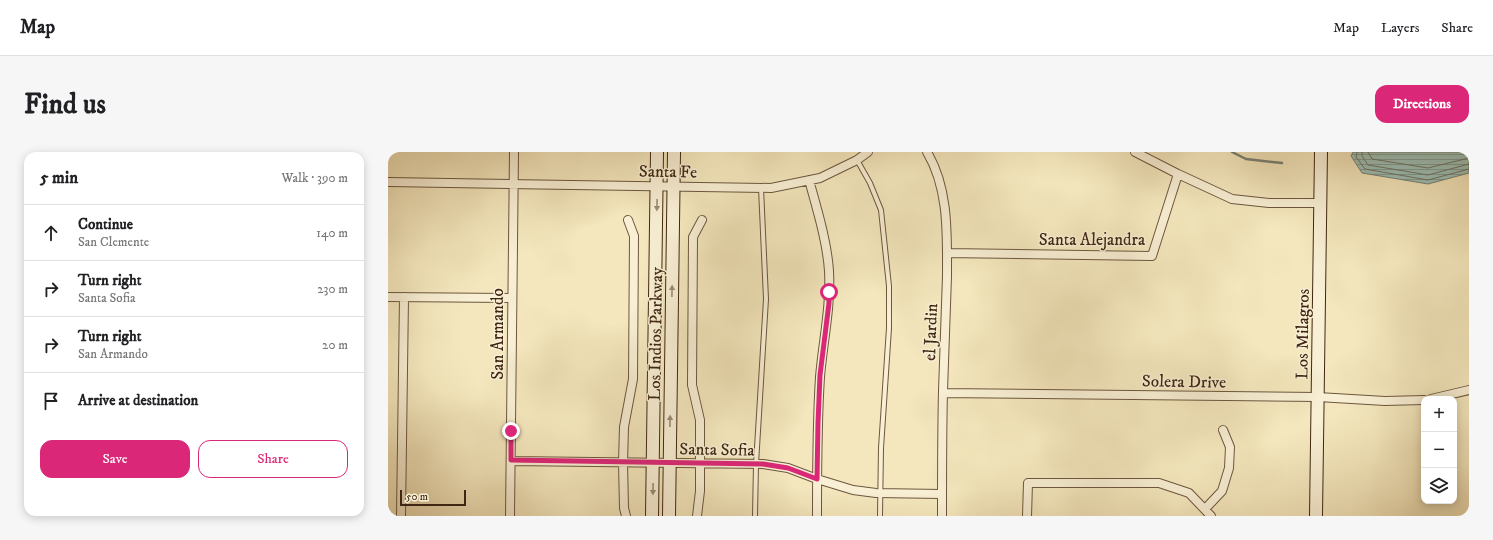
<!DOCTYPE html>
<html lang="en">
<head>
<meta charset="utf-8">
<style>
  body { margin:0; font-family:"IM FELL DW Pica",serif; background:#f6f6f6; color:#202124 }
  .controls { position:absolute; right:12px; bottom:12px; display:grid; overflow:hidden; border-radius:8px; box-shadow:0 2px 10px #0003 }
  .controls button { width:36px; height:36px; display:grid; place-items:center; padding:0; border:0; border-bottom:1px solid #e0e0e0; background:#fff; color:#202124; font:20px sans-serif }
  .scale { position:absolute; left:12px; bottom:10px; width:66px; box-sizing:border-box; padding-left:4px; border:2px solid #402713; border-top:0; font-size:11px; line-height:14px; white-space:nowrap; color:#402713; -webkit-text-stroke:3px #f8efd4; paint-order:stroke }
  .stop { position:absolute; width:12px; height:12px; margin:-9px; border:3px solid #db2777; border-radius:50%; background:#fff }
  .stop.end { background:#db2777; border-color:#fff; box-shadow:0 1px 4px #0008 }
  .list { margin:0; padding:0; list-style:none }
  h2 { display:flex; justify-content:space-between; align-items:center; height:52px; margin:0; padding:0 16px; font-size:17px }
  h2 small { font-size:13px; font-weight:400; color:#757577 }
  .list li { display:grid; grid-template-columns:26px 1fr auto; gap:12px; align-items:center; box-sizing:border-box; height:56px; padding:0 16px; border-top:1px solid #e0e0e0 }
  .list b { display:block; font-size:15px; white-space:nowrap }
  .list p { margin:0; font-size:13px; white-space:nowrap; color:#757577 }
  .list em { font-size:13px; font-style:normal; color:#757577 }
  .actions { display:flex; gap:8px; padding:12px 16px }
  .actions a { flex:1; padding:9px 0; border:1px solid #db2777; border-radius:12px; text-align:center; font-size:14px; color:#db2777 }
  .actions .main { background:#db2777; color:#fff }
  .icon { flex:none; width:22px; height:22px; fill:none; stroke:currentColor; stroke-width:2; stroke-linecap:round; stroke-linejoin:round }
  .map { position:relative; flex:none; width:1081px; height:364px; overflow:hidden; border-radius:12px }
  header { display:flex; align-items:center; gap:24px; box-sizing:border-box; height:56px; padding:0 20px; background:#fff; border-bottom:1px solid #e0e0e0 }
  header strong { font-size:19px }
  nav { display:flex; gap:22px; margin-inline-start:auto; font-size:14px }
  .intro { display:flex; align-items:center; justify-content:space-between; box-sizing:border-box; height:96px; padding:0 24px }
  h1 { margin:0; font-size:28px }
  .button { padding:10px 18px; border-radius:12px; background:#db2777; color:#fff; font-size:14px; font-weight:700 }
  main { display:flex; gap:24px; padding:0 24px }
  aside { flex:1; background:#fff; border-radius:12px; box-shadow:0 2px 10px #0003 }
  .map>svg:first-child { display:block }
</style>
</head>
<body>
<header>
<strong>Map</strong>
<nav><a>Map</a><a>Layers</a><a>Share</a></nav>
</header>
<div class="intro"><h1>Find us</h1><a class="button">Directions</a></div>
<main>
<aside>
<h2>5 min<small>Walk · 390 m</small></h2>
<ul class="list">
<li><svg class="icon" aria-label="ahead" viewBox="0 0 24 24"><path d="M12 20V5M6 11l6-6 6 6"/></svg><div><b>Continue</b><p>San Clemente</p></div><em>140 m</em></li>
<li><svg class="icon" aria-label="right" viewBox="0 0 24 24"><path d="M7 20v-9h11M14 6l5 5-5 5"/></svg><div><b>Turn right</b><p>Santa Sofia</p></div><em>230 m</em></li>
<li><svg class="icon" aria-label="right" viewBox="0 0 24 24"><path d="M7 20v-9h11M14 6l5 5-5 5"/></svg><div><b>Turn right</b><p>San Armando</p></div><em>20 m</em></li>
<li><svg class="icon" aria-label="arrive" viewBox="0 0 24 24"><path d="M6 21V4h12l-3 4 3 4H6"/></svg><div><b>Arrive at destination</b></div></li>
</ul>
<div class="actions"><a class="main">Save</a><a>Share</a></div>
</aside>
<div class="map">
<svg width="1081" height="364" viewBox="0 0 1081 364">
  <defs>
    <pattern id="water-rules" width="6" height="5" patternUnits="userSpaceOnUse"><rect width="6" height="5" fill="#9cbfb6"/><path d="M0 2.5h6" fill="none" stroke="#819b93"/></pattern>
  </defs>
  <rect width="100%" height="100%" fill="#f4e7bd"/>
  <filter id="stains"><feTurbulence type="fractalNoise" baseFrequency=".005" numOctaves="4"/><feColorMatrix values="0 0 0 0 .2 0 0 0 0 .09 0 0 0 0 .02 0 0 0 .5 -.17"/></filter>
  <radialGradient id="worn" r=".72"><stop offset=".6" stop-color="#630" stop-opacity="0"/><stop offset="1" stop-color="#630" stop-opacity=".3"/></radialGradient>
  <path fill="url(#water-rules)" stroke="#778275" d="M965,0H1081V21L1040,32L974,21L963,4Z"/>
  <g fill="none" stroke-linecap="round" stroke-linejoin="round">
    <path stroke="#6e7364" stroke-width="1" d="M969,0L968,5L977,17L1040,28L1081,17
      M974,0V4L980,13L1040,23L1081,12
      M980,0L984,7L1040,16L1081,6"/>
    <path stroke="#778275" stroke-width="2.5" d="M844,0L858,7L894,11"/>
    <defs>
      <path id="lane" d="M469,8L482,31L493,58L501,134V176L493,296L492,364
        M367,364L368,312L378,147L373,36"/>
      <path id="street" d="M539,0C561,37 559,82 559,124C558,163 556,201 555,239C554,281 554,323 554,364
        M747,0L790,22L844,47L881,51H932
        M421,28C429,57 439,89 441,119C443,155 435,189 432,225C429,271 429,318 429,364
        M0,30L383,36L432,26L469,8L480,0
        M559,101L764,104L790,22
        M0,145L124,146
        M555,241L930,245L997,249L1036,248
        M1043,247L1081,238
        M123,309L375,312L400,316L429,327L465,338L488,341L554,342
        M817,357L834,339L841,316L842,295L835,278
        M13,364L16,145
        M122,364L126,0
        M238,364L236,356L235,311L236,275L245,227L246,84L240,68
        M309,364L312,339V268L304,233L305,85L314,68
        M639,364L640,331H771L801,341L823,364"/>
      <path id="secondary" d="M264,364L269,0
        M281,364L286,0
        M928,364L933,0"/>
    </defs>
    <use href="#lane" stroke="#6d573e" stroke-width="6"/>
    <use href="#street" stroke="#6d573e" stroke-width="10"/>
    <use href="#secondary" stroke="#402713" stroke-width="14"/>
    <use href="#lane" stroke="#f8efd4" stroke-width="4"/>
    <use href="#street" stroke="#f8efd4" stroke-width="8"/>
    <use href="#secondary" stroke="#f8efd4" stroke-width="12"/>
  </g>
  <defs><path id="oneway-solid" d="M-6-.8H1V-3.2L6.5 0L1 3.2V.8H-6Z"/></defs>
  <g fill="#9c8b74">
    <use href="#oneway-solid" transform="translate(269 53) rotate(91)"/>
    <use href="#oneway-solid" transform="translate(284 139) rotate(-89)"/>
    <use href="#oneway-solid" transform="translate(282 269) rotate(-89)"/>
    <use href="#oneway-solid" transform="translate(265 337) rotate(91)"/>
  </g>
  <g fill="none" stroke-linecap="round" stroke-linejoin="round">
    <path stroke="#db2777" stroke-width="5" d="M123,279V308L375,312L400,316L429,327L430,271L432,223L441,151V140"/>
  </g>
  <g text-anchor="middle" stroke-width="3" stroke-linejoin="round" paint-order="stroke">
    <g font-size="17" fill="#402713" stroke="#f8efd4">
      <text transform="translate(280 19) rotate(1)" y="6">Santa Fe</text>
      <text x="704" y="93">Santa Alejandra</text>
      <text transform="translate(542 180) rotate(-88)" y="6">el Jardin</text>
      <text transform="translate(109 182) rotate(-90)" y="6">San Armando</text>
      <text transform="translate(267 182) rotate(-89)" y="6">Los Indios Parkway</text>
      <text transform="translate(914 182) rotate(-89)" y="6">Los Milagros</text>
      <text transform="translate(796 229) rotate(1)" y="6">Solera Drive</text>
      <text transform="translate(329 297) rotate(1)" y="6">Santa Sofia</text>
    </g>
  </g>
  <rect width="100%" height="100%" filter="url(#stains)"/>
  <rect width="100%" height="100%" fill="url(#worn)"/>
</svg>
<div class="controls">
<button>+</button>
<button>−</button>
<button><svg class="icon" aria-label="layers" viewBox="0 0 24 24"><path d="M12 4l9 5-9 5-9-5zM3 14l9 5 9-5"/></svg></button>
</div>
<div class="scale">50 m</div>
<div class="stop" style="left:441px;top:140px"></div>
<div class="stop end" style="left:123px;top:279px"></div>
</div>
</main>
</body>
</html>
